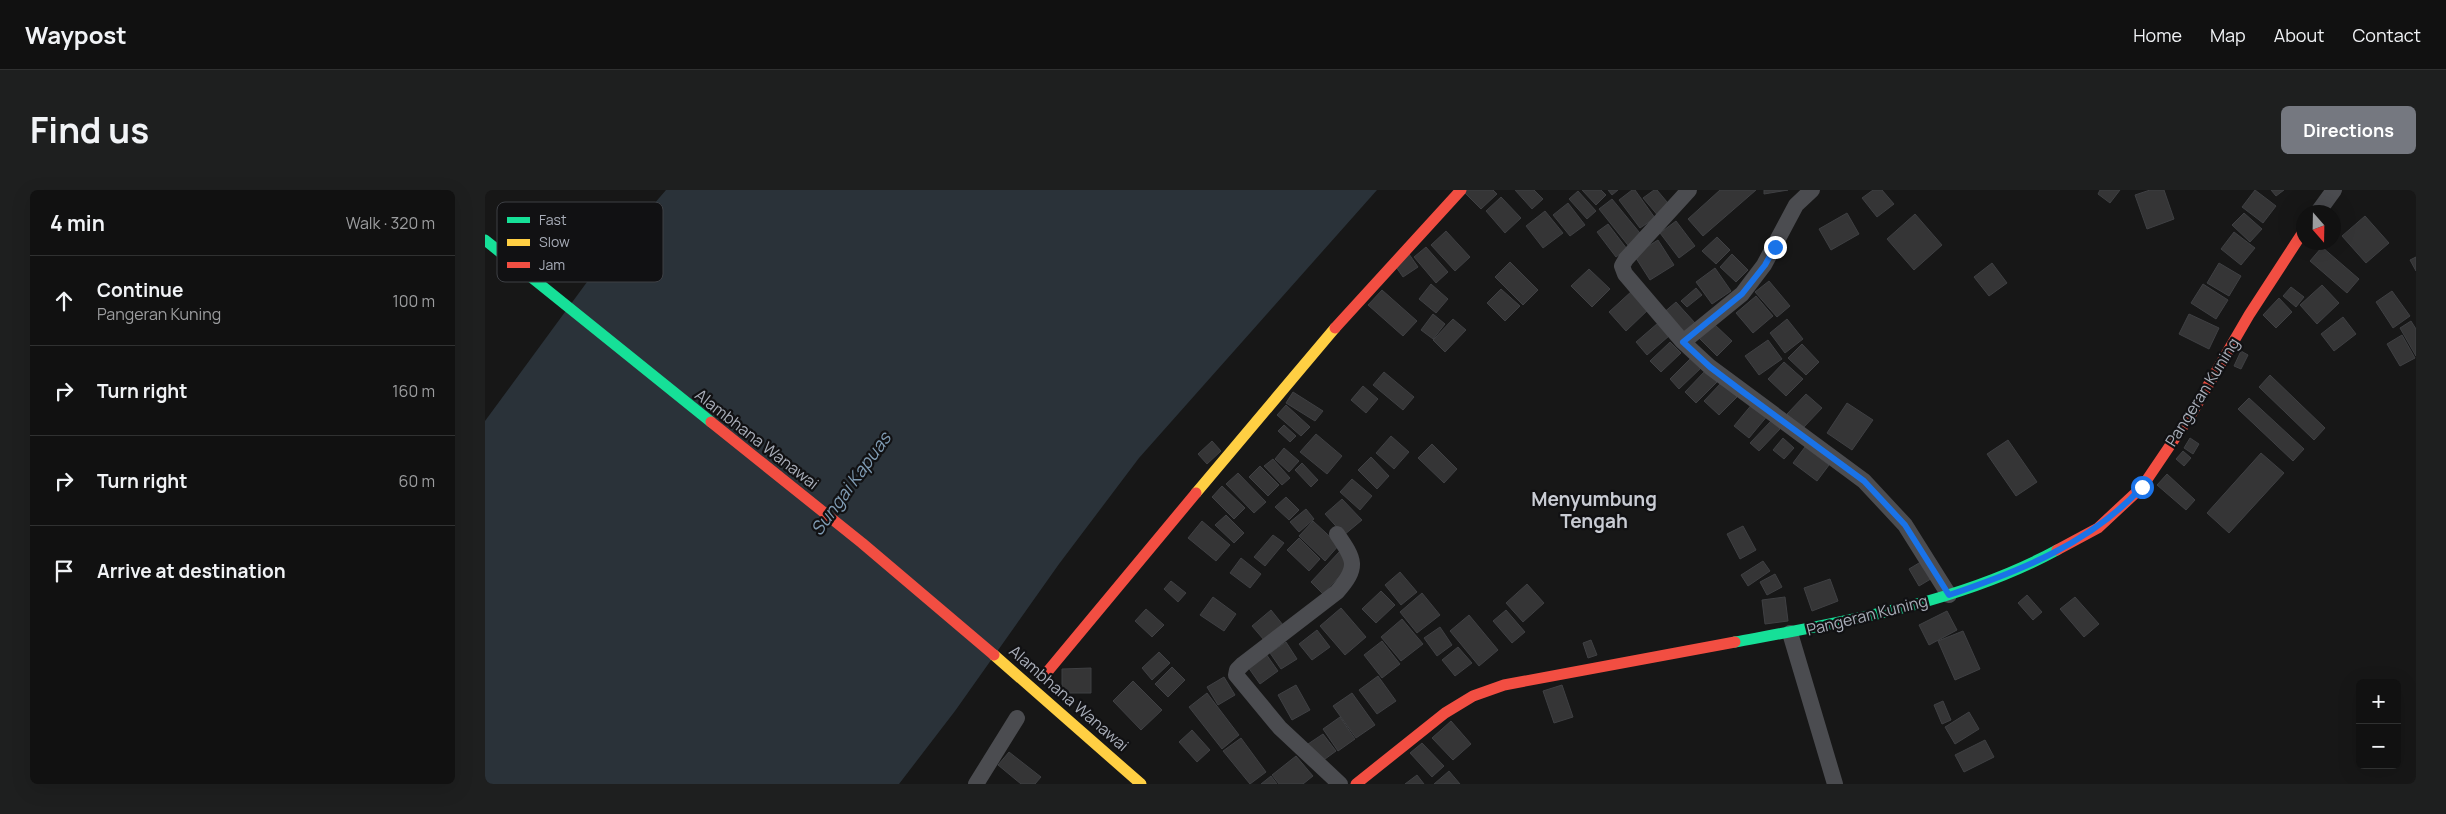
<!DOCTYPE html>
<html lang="en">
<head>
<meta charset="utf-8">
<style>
  body { margin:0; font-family:Manrope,sans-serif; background:#1e1f1f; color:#f1f3f6 }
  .controls { position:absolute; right:15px; bottom:15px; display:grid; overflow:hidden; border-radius:8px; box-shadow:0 5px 20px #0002 }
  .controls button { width:45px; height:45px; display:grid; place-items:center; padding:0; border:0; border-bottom:1px solid #303131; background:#111; color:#f1f3f6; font:25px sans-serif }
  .compass { position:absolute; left:1811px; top:15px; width:45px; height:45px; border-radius:50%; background:#111; box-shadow:0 5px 20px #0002; rotate:160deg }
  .stop { position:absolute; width:15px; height:15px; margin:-11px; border:4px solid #1a73e8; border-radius:50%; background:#fff }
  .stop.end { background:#1a73e8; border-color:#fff; box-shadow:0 1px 5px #0008 }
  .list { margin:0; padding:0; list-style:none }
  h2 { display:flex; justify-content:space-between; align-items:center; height:65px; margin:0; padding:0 20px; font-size:21px }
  h2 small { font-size:16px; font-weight:400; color:#9c9d9f }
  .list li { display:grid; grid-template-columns:32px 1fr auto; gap:15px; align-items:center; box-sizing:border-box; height:90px; padding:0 20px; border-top:1px solid #303131 }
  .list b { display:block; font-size:19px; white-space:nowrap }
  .list p { margin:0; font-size:16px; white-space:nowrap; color:#9c9d9f }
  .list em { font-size:16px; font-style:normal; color:#9c9d9f }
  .icon { flex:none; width:28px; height:28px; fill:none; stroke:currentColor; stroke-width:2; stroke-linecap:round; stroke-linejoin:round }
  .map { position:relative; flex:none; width:1931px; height:594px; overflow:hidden; border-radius:8px }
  header { display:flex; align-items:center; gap:30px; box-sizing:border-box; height:70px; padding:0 25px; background:#111; border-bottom:1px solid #303131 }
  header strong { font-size:24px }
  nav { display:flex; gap:28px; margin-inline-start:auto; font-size:18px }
  .intro { display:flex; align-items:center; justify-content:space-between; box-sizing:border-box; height:120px; padding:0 30px }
  h1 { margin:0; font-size:35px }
  .button { padding:12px 22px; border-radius:8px; background:#757880; color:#fff; font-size:18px; font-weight:700 }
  main { display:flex; gap:30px; padding:0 30px }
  aside { flex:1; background:#111; border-radius:8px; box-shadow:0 5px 20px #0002 }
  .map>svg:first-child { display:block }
</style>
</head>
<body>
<header>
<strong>Waypost</strong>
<nav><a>Home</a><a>Map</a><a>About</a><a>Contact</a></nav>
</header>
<div class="intro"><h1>Find us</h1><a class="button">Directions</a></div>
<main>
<aside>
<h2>4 min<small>Walk · 320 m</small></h2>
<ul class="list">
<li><svg class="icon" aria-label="ahead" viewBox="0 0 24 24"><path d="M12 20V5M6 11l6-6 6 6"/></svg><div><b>Continue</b><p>Pangeran Kuning</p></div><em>100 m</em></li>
<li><svg class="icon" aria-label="right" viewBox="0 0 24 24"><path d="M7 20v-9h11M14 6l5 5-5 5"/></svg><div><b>Turn right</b></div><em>160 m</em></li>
<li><svg class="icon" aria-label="right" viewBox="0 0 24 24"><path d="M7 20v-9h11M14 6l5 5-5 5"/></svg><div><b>Turn right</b></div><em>60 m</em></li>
<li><svg class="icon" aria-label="arrive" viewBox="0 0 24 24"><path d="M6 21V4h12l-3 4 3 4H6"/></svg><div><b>Arrive at destination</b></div></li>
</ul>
</aside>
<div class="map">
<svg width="1931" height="594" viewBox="0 0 1931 594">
  <rect width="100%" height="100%" fill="#171717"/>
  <path fill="#2a3239" d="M181,0H892L654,268L574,374L470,521L414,594H0V231L102,92Z"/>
  <path fill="#353536" stroke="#3f4043" d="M982,0H1008L1012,4L996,19L979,2Z
    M1030,0H1049L1058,9L1047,19Z
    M1097,0H1116L1121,5L1111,15Z
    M1123,0H1133L1127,5Z
    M1147,0H1150L1170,28L1155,38L1134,10Z
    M1169,0H1172L1187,18L1175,28L1158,8Z
    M1235,0H1271L1218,46L1203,29Z
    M1279,0H1303L1279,4Z
    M1388,0H1397L1409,14L1392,27L1377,8Z
    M1615,0H1635L1625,13L1613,4Z
    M1665,0H1679L1689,29L1662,39L1650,5Z
    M1770,0L1791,16L1778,33L1757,17Z
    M1786,0H1799L1791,6Z
    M1093,1L1111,21L1102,29L1084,9Z
    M1016,7L1036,28L1020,43L1001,21Z
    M1127,9L1159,48L1146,59L1114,19Z
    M1083,13L1100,35L1085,46L1068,25Z
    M1060,21L1078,43L1058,58L1041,36Z
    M1362,23L1374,44L1346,60L1334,39Z
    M1759,23L1777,39L1765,52L1747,35Z
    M1430,24L1457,55L1429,80L1402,49Z
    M1880,26L1904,53L1881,73L1857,46Z
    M1191,31L1210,56L1194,68L1175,43Z
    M1123,34L1142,59L1131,67L1112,42Z
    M961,41L985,67L970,81L946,55Z
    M1749,42L1770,58L1756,75L1736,59Z
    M1232,47L1245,60L1231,74L1217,61Z
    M1173,50L1189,75L1165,90L1149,65Z
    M941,57L963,82L951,93L929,67Z
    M1837,57L1874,89L1862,103L1825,71Z
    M924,64L933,77L918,87L909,74Z
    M1247,64L1263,80L1251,92L1235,77Z
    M1931,67V81L1925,70Z
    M1025,72L1053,100L1038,115L1010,87Z
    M1507,73L1522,93L1504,106L1489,87Z
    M1734,73L1756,86L1744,106L1722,93Z
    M1230,78L1246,101L1227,114L1211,92Z
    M1104,79L1125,99L1107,117L1086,96Z
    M1284,91L1305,116L1292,127L1270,102Z
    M946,94L963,109L951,123L934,109Z
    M1718,94L1743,110L1731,129L1706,113Z
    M1837,95L1854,113L1832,134L1815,115Z
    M1806,97L1819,107L1811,117L1798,106Z
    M1211,98L1217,105L1202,117L1196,111Z
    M1016,99L1035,116L1020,131L1002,113Z
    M897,100L932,131L918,146L883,115Z
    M1148,100L1165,118L1141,141L1124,122Z
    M1907,101L1925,126L1908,138L1891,112Z
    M1271,106L1288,126L1268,143L1251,123Z
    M1794,108L1807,122L1791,138L1778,125Z
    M1191,112L1210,133L1196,145L1177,124Z
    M948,124L960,134L948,149L936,140Z
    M1704,124L1734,138L1724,159L1694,144Z
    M1858,127L1871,144L1849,161L1836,144Z
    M968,129L981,140L960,162L948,150Z
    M1302,129L1318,149L1300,163L1285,143Z
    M1926,131L1931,139V166L1915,138Z
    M1173,133L1184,146L1162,165L1151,152Z
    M1229,134L1247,151L1232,166L1214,148Z
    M1917,145L1930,168L1915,176L1902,154Z
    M1283,150L1297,169L1274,185L1260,166Z
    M1185,152L1196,163L1176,182L1165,171Z
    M1317,154L1334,172L1321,185L1303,168Z
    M1756,161L1763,165L1756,179L1749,176Z
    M1207,167L1217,177L1194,199L1185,189Z
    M1299,172L1318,189L1301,206L1283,189Z
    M1220,181L1232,192L1211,213L1200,202Z
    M899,182L929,207L918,220L888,195Z
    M1785,185L1840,238L1829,250L1774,197Z
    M1236,193L1252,207L1234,225L1219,211Z
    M878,196L893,209L881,223L866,210Z
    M808,202L838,221L830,231L801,213Z
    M1321,204L1337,218L1318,238L1302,224Z
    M1764,208L1819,259L1808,271L1753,219Z
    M1268,213L1283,225L1264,248L1249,236Z
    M1362,213L1388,230L1367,260L1342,243Z
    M801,215L825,237L816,246L792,225Z
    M1286,231L1295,239L1274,261L1265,253Z
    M799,235L811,246L805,252L793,241Z
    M831,244L857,266L842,284L815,262Z
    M906,246L924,262L909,279L891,263Z
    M1298,248L1309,258L1299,269L1288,260Z
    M1705,248L1714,254L1708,264L1699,258Z
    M1523,250L1552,292L1531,306L1502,264Z
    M727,251L736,261L722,274L713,264Z
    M947,254L972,279L959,293L933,268Z
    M1320,257L1344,275L1332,291L1308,273Z
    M799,258L814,271L804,282L790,269Z
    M1698,261L1706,268L1699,276L1691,269Z
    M1776,263L1799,283L1744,343L1722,323Z
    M886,267L904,286L892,299L873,280Z
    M788,269L805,288L797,295L779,276Z
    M817,273L833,290L826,297L810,280Z
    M775,276L794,295L783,306L764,287Z
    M753,283L781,312L769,323L741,294Z
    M1682,284L1710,310L1701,320L1672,295Z
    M867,289L887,306L875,320L855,302Z
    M737,296L760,318L749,329L727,307Z
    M801,307L814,320L804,330L790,317Z
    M857,309L877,330L859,345L840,324Z
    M821,319L829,329L814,342L805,332Z
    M741,325L759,343L749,353L730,335Z
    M717,331L745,355L731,371L703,348Z
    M828,331L854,355L840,371L814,346Z
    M1258,336L1271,360L1255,369L1242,344Z
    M788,345L799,353L780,376L769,367Z
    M814,348L835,369L824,381L802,360Z
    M855,361L868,372L838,404L826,392Z
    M756,368L776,384L765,398L745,383Z
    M1439,370L1449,387L1434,396L1424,379Z
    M1278,371L1285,381L1263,396L1256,385Z
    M915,382L932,402L916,415L900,395Z
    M1290,384L1297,397L1282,405L1275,392Z
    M1345,389L1353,411L1327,421L1319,398Z
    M686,391L701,403L693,412L679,399Z
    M1042,394L1059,413L1038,432L1021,413Z
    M896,401L910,415L891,433L877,419Z
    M937,403L955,425L932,443L915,422Z
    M1542,405L1557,422L1548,430L1533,413Z
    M728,407L751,424L739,441L715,425Z
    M1300,407L1303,431L1280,434L1277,410Z
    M1590,407L1614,434L1599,447L1575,419Z
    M856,418L881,447L860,465L835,436Z
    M661,419L679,435L667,447L650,431Z
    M786,420L798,435L779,450L767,436Z
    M1021,420L1040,442L1027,453L1008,431Z
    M1462,421L1472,440L1444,455L1434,435Z
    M984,425L1013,460L994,476L965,441Z
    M917,429L938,454L916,471L896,447Z
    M955,437L967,455L952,466L939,448Z
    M832,440L845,457L827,470L814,454Z
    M1478,441L1495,479L1470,490L1453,451Z
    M1106,450L1112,465L1103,468L1098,453Z
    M897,451L915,474L897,488L879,465Z
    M801,452L812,469L796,479L785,463Z
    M973,457L987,473L970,486L957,470Z
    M674,462L685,473L667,490L657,478Z
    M781,464L793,481L775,494L763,477Z
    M687,477L700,490L683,507L670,494Z
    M606,478V503H577V479Z
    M893,486L911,511L892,524L874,500Z
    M739,487L750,505L733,515L722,497Z
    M648,491L677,520L656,540L628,511Z
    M811,495L825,520L807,530L793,505Z
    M1077,495L1088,527L1069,533L1058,501Z
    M722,503L754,545L737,559L704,517Z
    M867,503L890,535L871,548L848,516Z
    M1458,511L1466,530L1457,534L1449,515Z
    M1484,522L1494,539L1470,554L1460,537Z
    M855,527L870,549L853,561L838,539Z
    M966,531L986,554L968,570L947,548Z
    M707,540L725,560L712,572L694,552Z
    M838,544L851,561L836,572L823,554Z
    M756,548L781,582L765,594L738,561Z
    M1500,550L1509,567L1479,582L1470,565Z
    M937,553L959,576L947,587L925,563Z
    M524,562L556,587L550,594H536L513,575Z
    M811,566L828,586L818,594H794L787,585Z
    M964,581L975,594H949Z
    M932,585L939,594H920Z
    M786,586L792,594H776Z"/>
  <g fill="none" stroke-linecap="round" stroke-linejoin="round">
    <path stroke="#4b4c50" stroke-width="16" d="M1204,0L1141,69L1137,76L1140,84L1198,152L1225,177L1379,291L1420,335L1464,405
      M1833,22L1849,0
      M1198,152L1257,104L1279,75L1311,15L1327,0
      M852,344C870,370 874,377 852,402L758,474L752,480L751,485L795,538L855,594
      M1305,443L1350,594
      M491,594L532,528"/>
    <path stroke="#16e098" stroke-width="11" d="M0,50L226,232
      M1250,452C1358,432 1475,413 1572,360"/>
    <path stroke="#ffcf43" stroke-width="11" d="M711,303L850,138
      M509,465L656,594"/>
    <path stroke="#f24e42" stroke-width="11" d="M850,138L976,0
      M226,232L377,353L509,465
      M1572,360L1613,338L1657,297L1707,223L1764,125L1818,42
      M563,481L711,303
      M871,594L960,523L988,506L1019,495L1250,452"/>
  </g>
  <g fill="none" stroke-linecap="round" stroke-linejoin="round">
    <path stroke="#1a73e8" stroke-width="6" d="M1290,57L1280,75L1257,104L1198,152L1225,177L1258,202L1379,291L1420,335L1464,405C1535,381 1606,353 1657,297"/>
  </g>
  <g text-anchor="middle" stroke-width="4.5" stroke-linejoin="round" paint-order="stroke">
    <g font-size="16" fill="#a8adb8" stroke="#111113">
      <text transform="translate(1717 202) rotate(-58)" y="6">Pangeran Kuning</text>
      <text transform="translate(272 249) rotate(38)" y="6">Alambhana Wanawai</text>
      <text transform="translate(1382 425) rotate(-14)" y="6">Pangeran Kuning</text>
      <text transform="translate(584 508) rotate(41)" y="6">Alambhana Wanawai</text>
    </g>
    <g font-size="18" font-style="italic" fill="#7f9bb3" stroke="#111113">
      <text transform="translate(366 294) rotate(-54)" y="6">Sungai Kapuas</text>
    </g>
    <g font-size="19" font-weight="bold" fill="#c9ccd4" stroke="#111113">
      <text x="1109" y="316">Menyumbung<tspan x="1109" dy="22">Tengah</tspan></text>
    </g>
  </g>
  <rect x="12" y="12" width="166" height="80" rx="8" fill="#111113" stroke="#3e4045" stroke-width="1"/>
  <rect x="22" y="27" width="23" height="6" fill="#16e098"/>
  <rect x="22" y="49" width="23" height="7" fill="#ffcf43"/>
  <rect x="22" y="72" width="23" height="6" fill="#f24e42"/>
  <g font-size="14" fill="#a8adb8">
    <text x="54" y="35">Fast</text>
    <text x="54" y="57">Slow</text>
    <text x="54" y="80">Jam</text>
  </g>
</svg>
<div class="controls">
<button>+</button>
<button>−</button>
</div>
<svg class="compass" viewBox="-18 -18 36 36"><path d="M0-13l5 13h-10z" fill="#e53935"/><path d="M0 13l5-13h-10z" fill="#9c9d9f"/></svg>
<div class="stop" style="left:1657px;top:297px"></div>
<div class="stop end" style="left:1290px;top:57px"></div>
</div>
</main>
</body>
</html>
